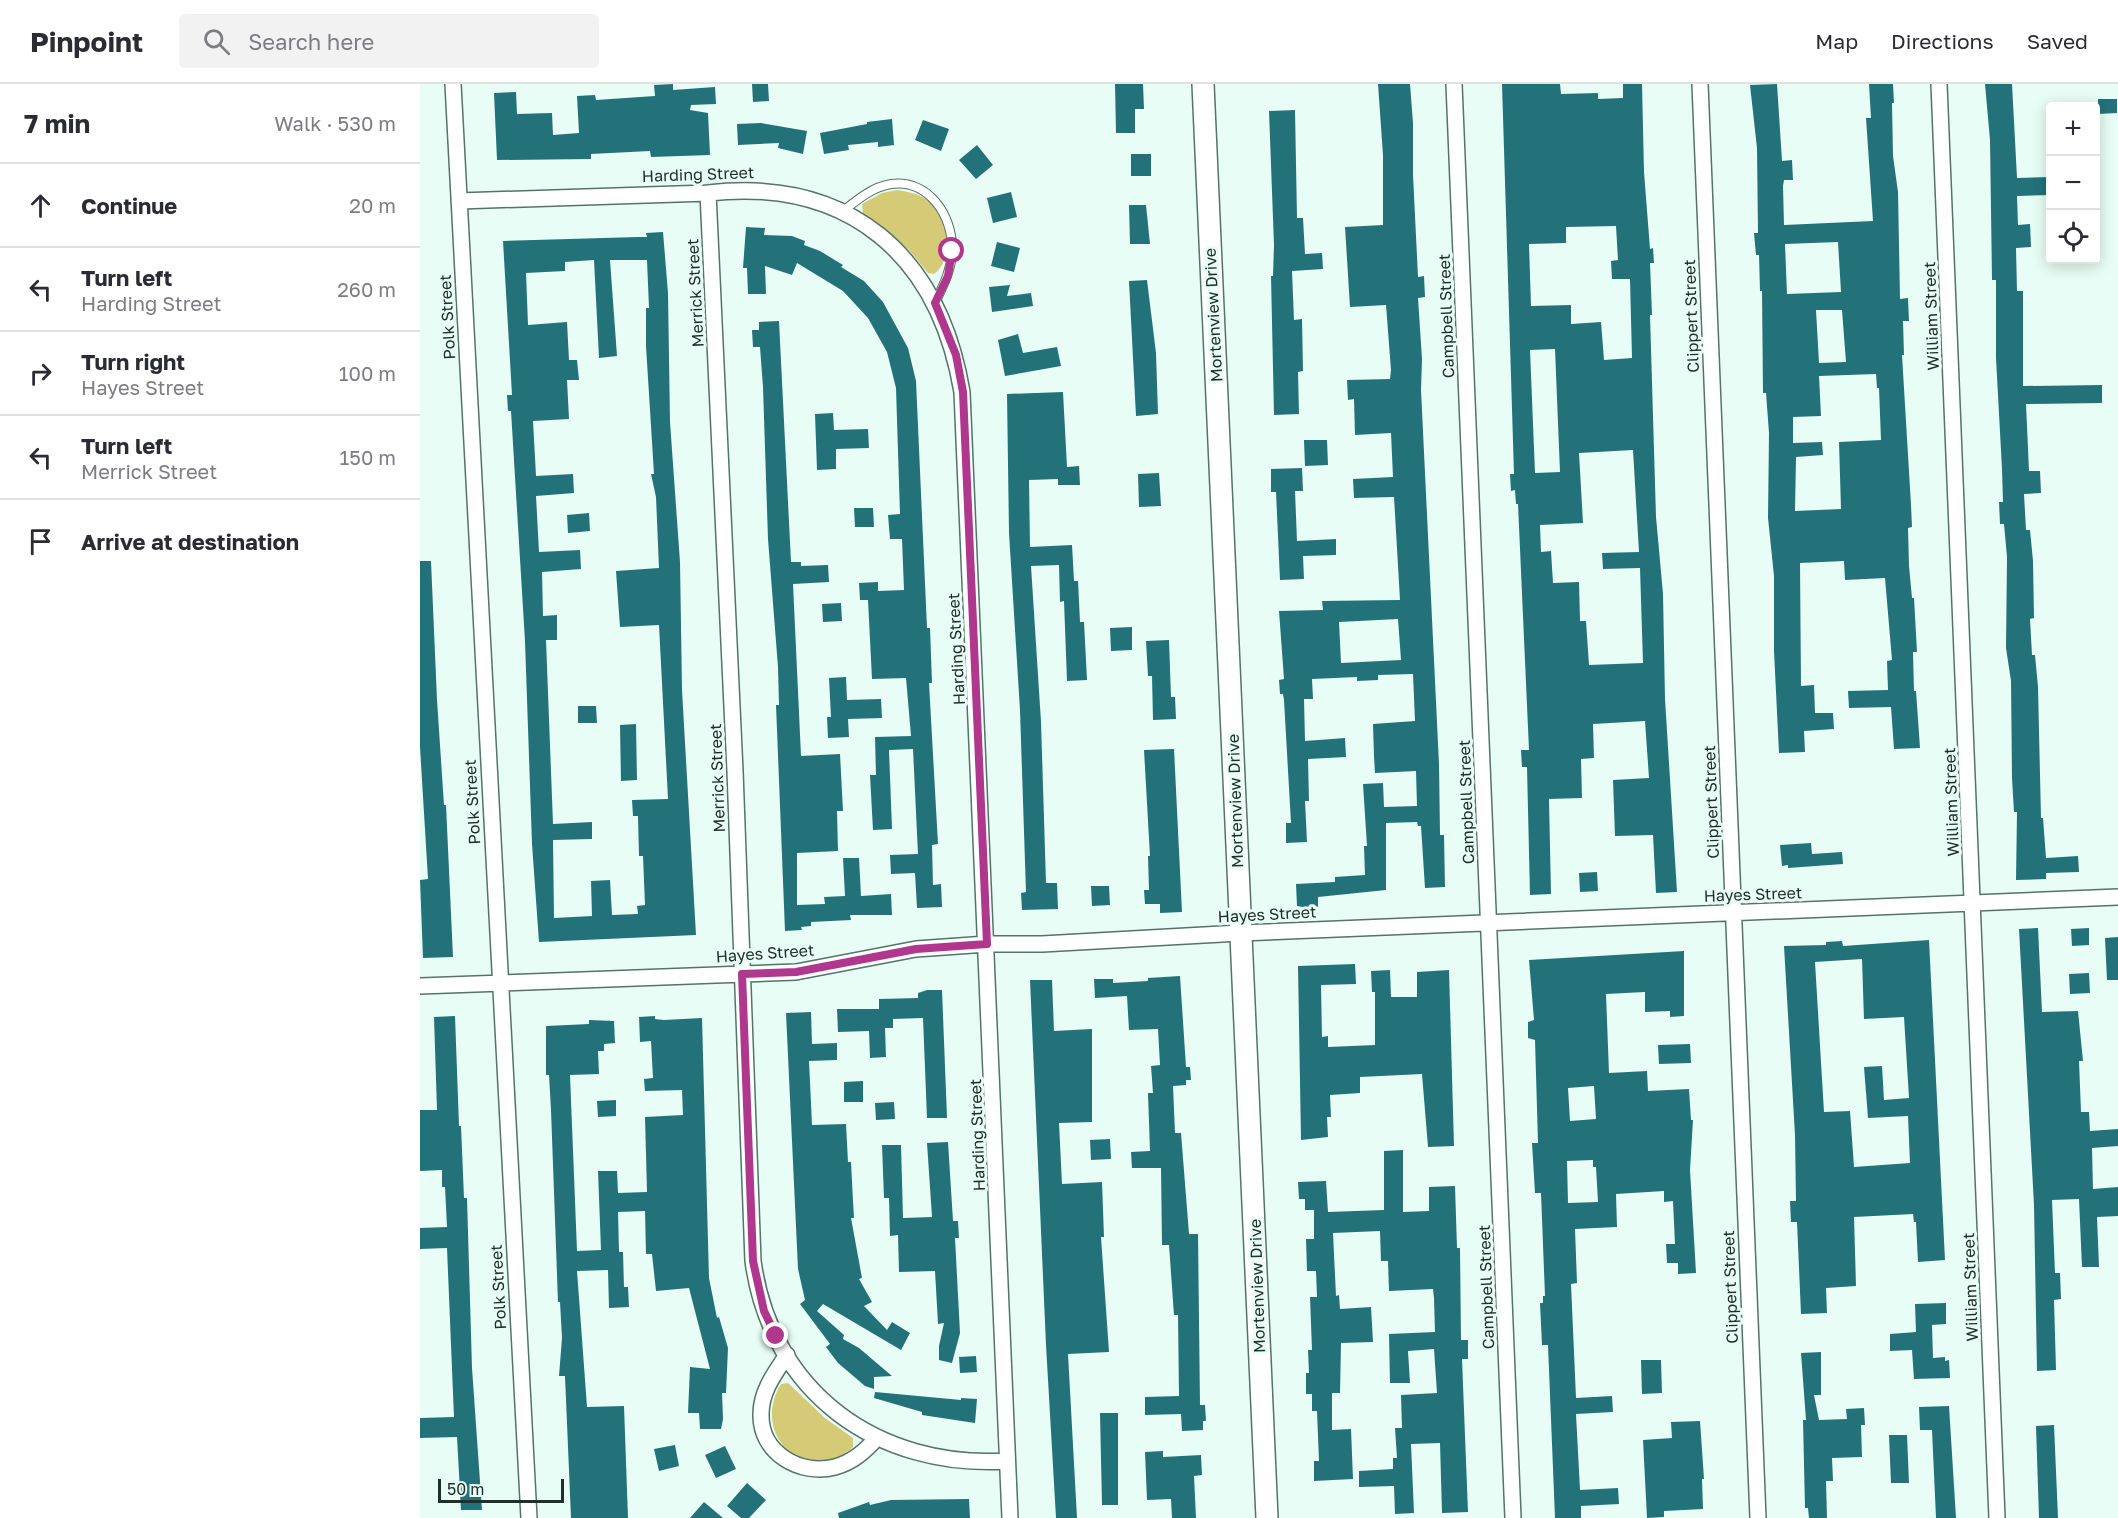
<!DOCTYPE html>
<html lang="en">
<head>
<meta charset="utf-8">
<style>
  body { margin:0; font-family:"Golos Text",sans-serif; background:#f2f2f3; color:#2b2b33 }
  .controls { position:absolute; right:18px; top:18px; display:grid; overflow:hidden; border-radius:6px; box-shadow:0 3px 15px #0003 }
  .controls button { width:54px; height:54px; display:grid; place-items:center; padding:0; border:0; border-bottom:2px solid #e1e1e2; background:#fff; color:#2b2b33; font:30px sans-serif }
  .scale { position:absolute; left:18px; bottom:15px; width:126px; box-sizing:border-box; padding-left:6px; border:3px solid #212f2a; border-top:0; font-size:16px; line-height:21px; white-space:nowrap; color:#212f2a; -webkit-text-stroke:4px #e8fdf5; paint-order:stroke }
  .stop { position:absolute; width:18px; height:18px; margin:-14px; border:4px solid #af378d; border-radius:50%; background:#fff }
  .stop.end { background:#af378d; border-color:#fff; box-shadow:0 2px 6px #0008 }
  .list { margin:0; padding:0; list-style:none }
  h2 { display:flex; justify-content:space-between; align-items:center; height:78px; margin:0; padding:0 24px; font-size:26px }
  h2 small { font-size:20px; font-weight:400; color:#7c7c81 }
  .list li { display:grid; grid-template-columns:39px 1fr auto; gap:18px; align-items:center; box-sizing:border-box; height:84px; padding:0 24px; border-top:2px solid #e1e1e2 }
  .list b { display:block; font-size:22px; white-space:nowrap }
  .list p { margin:0; font-size:20px; white-space:nowrap; color:#7c7c81 }
  .list em { font-size:20px; font-style:normal; color:#7c7c81 }
  .icon { flex:none; width:33px; height:33px; fill:none; stroke:currentColor; stroke-width:2; stroke-linecap:round; stroke-linejoin:round }
  .map { position:relative; flex:none; width:1698px; height:1434px; overflow:hidden }
  header { display:flex; align-items:center; gap:36px; box-sizing:border-box; height:84px; padding:0 30px; background:#fff; border-bottom:2px solid #e1e1e2 }
  header strong { font-size:28px }
  nav { display:flex; gap:33px; margin-inline-start:auto; font-size:21px }
  .search { width:420px; height:54px; background:#f2f2f3; display:flex; align-items:center; gap:15px; box-sizing:border-box; padding:0 21px; border-radius:6px; color:#7c7c81; font-size:22px }
  main { display:flex }
  aside { flex:1; background:#fff }
  .map>svg:first-child { display:block }
</style>
</head>
<body>
<header>
<strong>Pinpoint</strong>
<div class="search"><svg class="icon" aria-label="search" viewBox="0 0 24 24"><circle cx="10" cy="10" r="6"/><path d="M15 15l6 6"/></svg>Search here</div>
<nav><a>Map</a><a>Directions</a><a>Saved</a></nav>
</header>
<main>
<aside>
<h2>7 min<small>Walk · 530 m</small></h2>
<ul class="list">
<li><svg class="icon" aria-label="ahead" viewBox="0 0 24 24"><path d="M12 20V5M6 11l6-6 6 6"/></svg><div><b>Continue</b></div><em>20 m</em></li>
<li><svg class="icon" aria-label="left" viewBox="0 0 24 24"><path d="M17 20v-9H6M10 6l-5 5 5 5"/></svg><div><b>Turn left</b><p>Harding Street</p></div><em>260 m</em></li>
<li><svg class="icon" aria-label="right" viewBox="0 0 24 24"><path d="M7 20v-9h11M14 6l5 5-5 5"/></svg><div><b>Turn right</b><p>Hayes Street</p></div><em>100 m</em></li>
<li><svg class="icon" aria-label="left" viewBox="0 0 24 24"><path d="M17 20v-9H6M10 6l-5 5 5 5"/></svg><div><b>Turn left</b><p>Merrick Street</p></div><em>150 m</em></li>
<li><svg class="icon" aria-label="arrive" viewBox="0 0 24 24"><path d="M6 21V4h12l-3 4 3 4H6"/></svg><div><b>Arrive at destination</b></div></li>
</ul>
</aside>
<div class="map">
<svg width="1698" height="1434" viewBox="0 0 1698 1434">
  <rect width="100%" height="100%" fill="#e8fdf5"/>
  <path fill="#d5cb76" d="M477,106C490,108 502,110 512,120C528,136 534,176 514,190L508,189L489,166L443,129L442,120L462,109Z
    M368,1299L405,1334L433,1354V1363C388,1405 329,1352 361,1300Z"/>
  <path fill="#23727a" fill-rule="evenodd" d="M253,0V6L295,3L296,20L271,21L270,26L288,29L290,71L231,73L230,67L171,70V75L77,76L74,9L96,8L97,30L132,29L133,51L159,49L157,12L175,11L176,16L235,12L234,1Z
    M332,0H348L349,17L333,18Z
    M695,0H723L724,25H715V49H696Z
    M958,0H990L993,39V91L998,193L1004,192L1005,213L998,214L1002,275L1001,306L1019,680L1020,751H1024L1025,803L1005,804L1001,742H998L997,738L966,739V806L898,813V823H883L877,822L876,800L915,798V793L945,791L944,762H947L943,700L963,699L964,723L997,722L996,687L955,689L954,672L953,640L995,637L993,590L958,591V596L937,597V593L892,595L893,615H884L885,657L925,654L926,673L888,675L889,717H885L887,758L866,759V739H871L864,616L863,610H860L859,596L864,595L859,527L903,526L902,517L980,516L974,413L934,414L933,395L973,393L971,349L935,351L934,315L928,316L927,296L970,295L971,286L966,221L930,223L925,143L963,141V71ZM978,535L981,576L921,579L919,538Z
    M1082,0H1140L1141,10L1178,9V15L1203,14V0H1222L1224,88L1230,165L1233,164L1234,179H1230L1232,231H1230L1236,433L1243,510L1245,615L1257,808L1236,809L1233,751L1195,752L1193,696L1229,694L1225,637L1173,640L1174,674L1161,675L1162,714L1129,715L1131,810L1110,811L1107,683H1102L1101,666H1109L1098,420H1096L1095,406L1091,407L1090,390H1094ZM1196,142L1198,176L1191,177L1192,195H1210L1212,274L1184,276L1181,238L1151,240V221L1111,222L1109,160L1146,159V143ZM1135,265L1140,388L1115,389L1110,266ZM1213,366L1219,468L1182,469L1183,485L1220,484L1223,579L1169,581L1166,537H1160L1159,498L1133,499L1131,467L1121,468L1120,441L1163,439L1159,369Z
    M1357,0L1362,77L1372,76L1373,96H1364L1363,102L1364,141L1453,137L1446,34H1451L1449,0H1473L1474,19H1472L1473,72L1478,108L1480,215L1488,214L1489,237H1483L1484,271H1482L1491,421L1492,443L1488,444L1489,482L1492,514H1494L1497,568H1493L1494,607H1496L1500,664L1474,665L1471,623L1429,624L1428,607L1468,606L1467,577L1472,576L1465,494L1425,496L1424,477L1380,479L1381,602L1394,601L1395,629H1413L1414,645L1384,647L1385,668L1359,669L1354,567V492L1348,434L1349,349L1346,309H1343L1342,207H1340L1339,171H1336L1334,149H1338L1337,64L1330,1ZM1418,158L1421,208L1367,210L1365,160ZM1396,226H1422L1426,278L1399,279ZM1456,290L1457,304H1459L1461,356L1419,358L1421,425L1375,427L1376,373L1403,371L1402,358L1373,359V333L1401,332L1399,292Z
    M1565,0H1592L1597,94L1630,93V111L1597,112L1598,141L1610,140L1611,163L1596,164L1597,207H1603V302L1682,301V319L1606,320L1609,387H1620L1621,409L1604,410L1606,446H1610L1613,477L1614,534L1610,535L1612,571H1615L1618,603L1621,734H1623L1626,774L1658,772L1659,788L1626,789V795L1596,796L1597,728H1594L1592,694L1591,597L1586,564L1587,473L1584,440H1580L1579,418H1583L1582,385L1576,274V196H1572L1570,56Z
    M1678,15H1697V29L1678,30Z
    M875,26L877,134H883L885,170L902,169L903,185L872,187L874,236L882,235L883,287L878,288L879,330L854,331L851,192H853L854,161L849,27Z
    M472,35L474,61L458,63V58L428,61L429,66L404,70L400,49L447,40V38Z
    M503,36L529,45L521,67L495,56Z
    M341,39L387,47L383,70L358,64L359,59L318,61L317,40Z
    M557,61L573,81L556,95L539,76Z
    M711,70H731V92H711Z
    M591,108L597,133L573,139L567,114Z
    M709,121H726L730,160H710Z
    M326,143L345,144L344,151L372,152L385,157L384,161L400,167L423,181L421,183L444,197L463,218L488,264L496,297L507,544H510L512,599H509L518,760L512,761L513,801L521,800L522,823L497,824L495,789L471,790L470,771L498,770L493,665L469,666L472,745L453,746L450,691H456L455,653L491,652L486,594L452,595L448,516H440L439,499L458,498V507L484,506L482,455H470L468,431L480,430L476,304L467,268L448,234L423,207L377,179L372,191L345,182L346,210H328L327,184H323Z
    M243,148L248,209L250,338L260,478L262,606L276,851L119,858L112,760L105,557L91,327H88L87,311H92L83,157L218,153H227L226,149ZM174,176L179,274L197,272L190,176H227L229,224H226V262L234,390H231L236,413L239,484L196,487L200,543L239,541L248,715L212,716L213,732H218L219,772H223L225,821L217,822L218,830L192,831L190,796L171,797L172,832L134,834L133,756L172,755V738L133,740L126,556H137V531L123,532L122,488L161,485L160,466L119,468L116,412L154,409L153,390L116,392L113,337L149,335L147,296H159L157,276H149L147,238L108,241L106,189L145,187V178Z
    M577,158L600,164L594,188L571,182Z
    M727,196L736,269L738,330L716,332L709,197Z
    M590,201L587,212L611,209L613,222L572,228L569,203Z
    M359,237L371,478H381V482L408,481L409,498L373,500L381,672L420,670L423,727H417L418,767L377,769V821L405,820L404,813L425,812L423,774H439L441,812L471,810L472,831H430L431,836L391,838V842L381,843L382,846L365,847L356,621H359L358,583L348,455L343,303L340,263H333L332,246H339V238Z
    M598,250L603,269L637,263L641,282L585,292L578,256Z
    M643,308L647,383L659,382L660,401H638V395L609,396L610,463L652,461L654,497H658L660,538H664L667,596L647,597L644,517L640,518L639,481L611,482L621,638L626,799H637L638,825L602,826L601,809L606,808L600,626L589,449L587,310Z
    M413,329L414,346L448,345L449,364L416,365V385L397,386L395,330Z
    M884,356H907L908,381L885,382Z
    M882,384L883,407H875L877,457L916,455V471L883,472L884,495L860,496L856,408H851V385Z
    M739,389L741,422L719,423L718,390Z
    M434,424H453L454,443H435Z
    M169,429L170,447L148,449L147,431Z
    M0,477H11L17,616L24,721H26L33,873L3,874L0,796L8,795L0,663Z
    M421,519L422,537L403,538L402,520Z
    M712,543V566L691,567L690,544Z
    M749,556L751,613H755L756,635L733,636L732,592H728L726,557Z
    M426,593L427,616L461,615L462,634L428,635L429,653L408,654L407,633H411L409,594Z
    M158,622H176L177,639H158Z
    M216,640L217,696L201,697L200,641Z
    M754,665L762,828L740,829V820H725L724,806H729L728,772H730L724,666Z
    M1391,759L1392,770L1422,768L1423,780L1368,784V781L1362,782L1360,761Z
    M1177,788L1178,807L1160,808L1159,789Z
    M671,802H689L690,821L672,822Z
    M1618,844L1622,928L1658,927L1663,977H1659L1661,1028H1669L1670,1047L1698,1045V1062L1672,1064L1673,1105L1698,1103V1132L1677,1133L1679,1183H1662L1659,1115L1632,1116L1635,1189H1640L1641,1215L1634,1216L1636,1286L1617,1287L1614,1121L1599,845Z
    M1669,844V861L1652,862L1651,845Z
    M1698,853V896H1687L1685,854Z
    M1509,856L1525,1176L1498,1178L1496,1138H1494L1493,1130L1434,1133L1436,1202L1406,1204L1407,1229L1381,1230L1377,1138H1371L1370,1117H1376L1375,1051L1364,862L1406,861V858L1422,857L1423,862ZM1442,875L1444,935L1484,933L1489,1014L1464,1016L1462,982L1444,983L1448,1034L1488,1032L1490,1079L1434,1083L1430,1027L1404,1028L1395,878Z
    M1264,867V932L1250,933V927L1225,928V908L1186,910L1189,989L1227,987L1228,1007L1269,1005L1271,1036H1273L1270,1086L1276,1189L1258,1190V1179H1247L1246,1160H1255L1253,1117L1244,1118V1107L1196,1110L1197,1143L1155,1145L1157,1199L1151,1200L1156,1314L1192,1312L1193,1328L1156,1330L1160,1406L1198,1404L1199,1420L1161,1422V1434H1135L1128,1261H1122L1120,1219H1123V1212H1125L1121,1109H1115L1112,1059H1118L1115,956L1108,954V938L1114,936L1109,876ZM1174,1002L1176,1035L1150,1037L1148,1004ZM1173,1076V1083H1176L1178,1118L1148,1119L1147,1077Z
    M935,880L936,900L901,901L902,953L908,952V963L955,961V908H952L951,887L970,886L971,913H997V888L1029,886L1034,1062L1008,1063L1002,990L940,993V1009L910,1011L911,1033H907L908,1053L881,1056L878,882Z
    M1669,889L1670,909L1650,910L1649,890Z
    M760,892L766,983H770L771,996H766V1001L753,1002L755,1049H761L769,1150H778L780,1321H785L786,1337H783V1346L762,1347L761,1330L725,1331V1313L759,1312L758,1231H754L749,1161H742L741,1084H712L711,1068L730,1067L728,1009H733L731,982L740,981L738,945L709,946L707,912L675,914L674,895H693V899L728,897V894Z
    M610,896H632L634,947L672,945V1038L639,1039L642,1100L682,1098L684,1153H681L689,1268L648,1270L657,1434H636L626,1261Z
    M507,906H522L527,1034H507L503,934L473,935V944H465L466,973L450,974L449,947L418,948L417,925H459V915L498,914V909Z
    M391,928L392,960L417,959V976L389,977L392,1041L426,1040L428,1078H431L433,1117L434,1134H431L442,1194L439,1195L452,1218L444,1222L467,1246L472,1238L490,1249L481,1266L403,1220L397,1227L424,1251L423,1255L439,1264L472,1292L454,1293V1305L445,1302L418,1279L406,1263L410,1260L380,1220L385,1216L378,1185L366,929Z
    M35,932L39,1042H41L44,1114H47L52,1284L62,1426H41L37,1353L0,1354V1334L34,1333L27,1164L0,1165V1144L27,1143L25,1103H22V1086L0,1087V1026H17L14,933Z
    M235,932V935L244,936L282,934L289,1194L297,1234L299,1233L308,1264L306,1309H302L303,1335L301,1345H280L279,1329H268L270,1283L290,1285L269,1204L236,1207L232,1170H226L225,1127L198,1128L199,1168H203L204,1203H208L209,1223L189,1224L188,1186L157,1187L167,1323L204,1322L208,1434H151L145,1292H139L142,1254L140,1218H138L131,1026L129,991H126V942L169,940V936L194,937L195,959L184,960V967H178L179,990L150,991L157,1167L181,1166L178,1087H197L198,1109L227,1108L225,1033L263,1031L262,1006L225,1007L224,995L233,994L231,957L220,958L219,933Z
    M1270,960L1271,979L1239,980L1238,961Z
    M443,997V1018H424V998Z
    M196,1016V1032L178,1033L177,1017Z
    M474,1018L475,1035L456,1036L455,1019Z
    M690,1055L691,1075L671,1076L670,1056Z
    M528,1058L533,1137H538L539,1154H535L540,1249L532,1279L519,1276V1262L524,1239L518,1240L515,1187L479,1188L478,1151L470,1152L469,1114H464L462,1061H481L483,1134L512,1133L507,1059Z
    M983,1066V1128L1009,1127V1103L1035,1102L1037,1164H1040L1041,1256H1048V1275H1042L1048,1428L1022,1429L1020,1359L991,1360L994,1429L975,1430L974,1402L939,1403V1387L973,1385V1374H977L975,1344H982L981,1311L1017,1309L1014,1265L988,1267L990,1299H970L969,1250L1015,1248L1014,1214L1013,1205L969,1207L968,1177H961L960,1147L913,1149L916,1212L919,1211L920,1225L951,1223L953,1258L921,1259L920,1309H912V1346L931,1345L933,1395L894,1397V1377H899L897,1327H892V1310H886V1289H889L888,1266H892L890,1213H897L896,1187H887L886,1155H894V1126H885V1115H879L878,1098L906,1097L908,1128L964,1126V1067Z
    M1526,1219V1240L1512,1241L1513,1274L1525,1273V1277L1529,1276L1530,1294L1494,1295L1492,1266L1470,1267V1250L1496,1248L1495,1220Z
    M1401,1268V1311H1394L1399,1336L1427,1335L1426,1325L1444,1324L1445,1341H1441L1442,1373L1412,1374L1413,1397H1406L1407,1434H1389L1388,1424H1385L1383,1336H1386L1381,1269Z
    M556,1272L557,1288L540,1289L539,1273Z
    M1221,1276H1241L1242,1309L1222,1310Z
    M455,1308L541,1316V1314L557,1315L555,1339L502,1331V1328L454,1314Z
    M1529,1322L1536,1434H1516L1512,1346H1500L1499,1323Z
    M680,1329H698V1421H682Z
    M1280,1337L1284,1395H1282L1283,1425L1244,1427V1433L1227,1434L1223,1356L1252,1354L1251,1338Z
    M1634,1341L1638,1434H1619L1616,1342Z
    M1469,1351H1487L1489,1399H1471Z
    M255,1361L259,1382L239,1387L234,1365Z
    M305,1362L316,1385L296,1394L285,1371Z
    M743,1367V1373L781,1371L782,1391L774,1392L776,1434H752L751,1415L727,1416L725,1368Z
    M327,1399L346,1416L329,1434H321L307,1422Z
    M549,1415L550,1434H419L418,1429L449,1418L450,1421L471,1416Z
    M284,1418L303,1434H270Z"/>
  <g fill="none" stroke-linecap="round" stroke-linejoin="round">
    <defs>
      <path id="lane" d="M422,128C437,116 452,103 471,100C508,95 533,131 532,166C532,185 523,202 515,219"/>
      <path id="street" d="M33,0L109,1434
        M1034,0L1093,1434
        M1280,0L1338,1434
        M1519,0L1577,1434
        M288,109L315,687L333,1177C351,1309 458,1385 587,1377
        M39,117L288,109C429,93 519,171 542,308L590,1434
        M0,902L376,888L496,865L567,860H622L820,849L1698,813
        M367,1271C355,1289 341,1307 341,1330C340,1369 380,1392 415,1383C433,1378 445,1367 457,1354"/>
      <path id="secondary" d="M783,0L847,1434"/>
    </defs>
    <use href="#lane" stroke="#537468" stroke-width="10"/>
    <use href="#street" stroke="#537468" stroke-width="18"/>
    <use href="#secondary" stroke="#537468" stroke-width="24"/>
    <use href="#lane" stroke="#fff" stroke-width="8"/>
    <use href="#street" stroke="#fff" stroke-width="15"/>
    <use href="#secondary" stroke="#fff" stroke-width="21"/>
  </g>
  <g fill="none" stroke-linecap="round" stroke-linejoin="round">
    <path stroke="#af378d" stroke-width="8" d="M356,1252L344,1227L333,1177L322,890L376,888L496,865L567,860L543,308L536,271L515,219L528,192L532,167"/>
  </g>
  <g text-anchor="middle" stroke-width="6" stroke-linejoin="round" paint-order="stroke">
    <g font-size="16" fill="#212f2a" stroke="#e8fdf5">
      <text transform="translate(278 90) rotate(-2)" y="6">Harding Street</text>
      <text transform="translate(275 209) rotate(-93)" y="6">Merrick Street</text>
      <text transform="translate(793 231) rotate(-93)" y="6">Mortenview Drive</text>
      <text transform="translate(1026 232) rotate(-92)" y="6">Campbell Street</text>
      <text transform="translate(1271 232) rotate(-92)" y="6">Clippert Street</text>
      <text transform="translate(1511 232) rotate(-92)" y="6">William Street</text>
      <text transform="translate(27 233) rotate(-93)" y="6">Polk Street</text>
      <text transform="translate(536 565) rotate(-93)" y="6">Harding Street</text>
      <text transform="translate(297 694) rotate(-92)" y="6">Merrick Street</text>
      <text transform="translate(815 717) rotate(-92)" y="6">Mortenview Drive</text>
      <text transform="translate(52 718) rotate(-93)" y="6">Polk Street</text>
      <text transform="translate(1046 718) rotate(-92)" y="6">Campbell Street</text>
      <text transform="translate(1291 718) rotate(-92)" y="6">Clippert Street</text>
      <text transform="translate(1531 718) rotate(-92)" y="6">William Street</text>
      <text transform="translate(1333 810) rotate(-2)" y="6">Hayes Street</text>
      <text transform="translate(847 830) rotate(-3)" y="6">Hayes Street</text>
      <text transform="translate(345 869) rotate(-4)" y="6">Hayes Street</text>
      <text transform="translate(557 1051) rotate(-92)" y="6">Harding Street</text>
      <text transform="translate(837 1202) rotate(-92)" y="6">Mortenview Drive</text>
      <text transform="translate(78 1203) rotate(-93)" y="6">Polk Street</text>
      <text transform="translate(1066 1203) rotate(-92)" y="6">Campbell Street</text>
      <text transform="translate(1310 1203) rotate(-92)" y="6">Clippert Street</text>
      <text transform="translate(1550 1203) rotate(-92)" y="6">William Street</text>
    </g>
  </g>
</svg>
<div class="controls">
<button>+</button>
<button>−</button>
<button><svg class="icon" aria-label="locate" viewBox="0 0 24 24"><circle cx="12" cy="12" r="6"/><path d="M12 2v4M12 18v4M2 12h4M18 12h4"/></svg></button>
</div>
<div class="scale">50 m</div>
<div class="stop" style="left:532px;top:167px"></div>
<div class="stop end" style="left:356px;top:1252px"></div>
</div>
</main>
</body>
</html>
